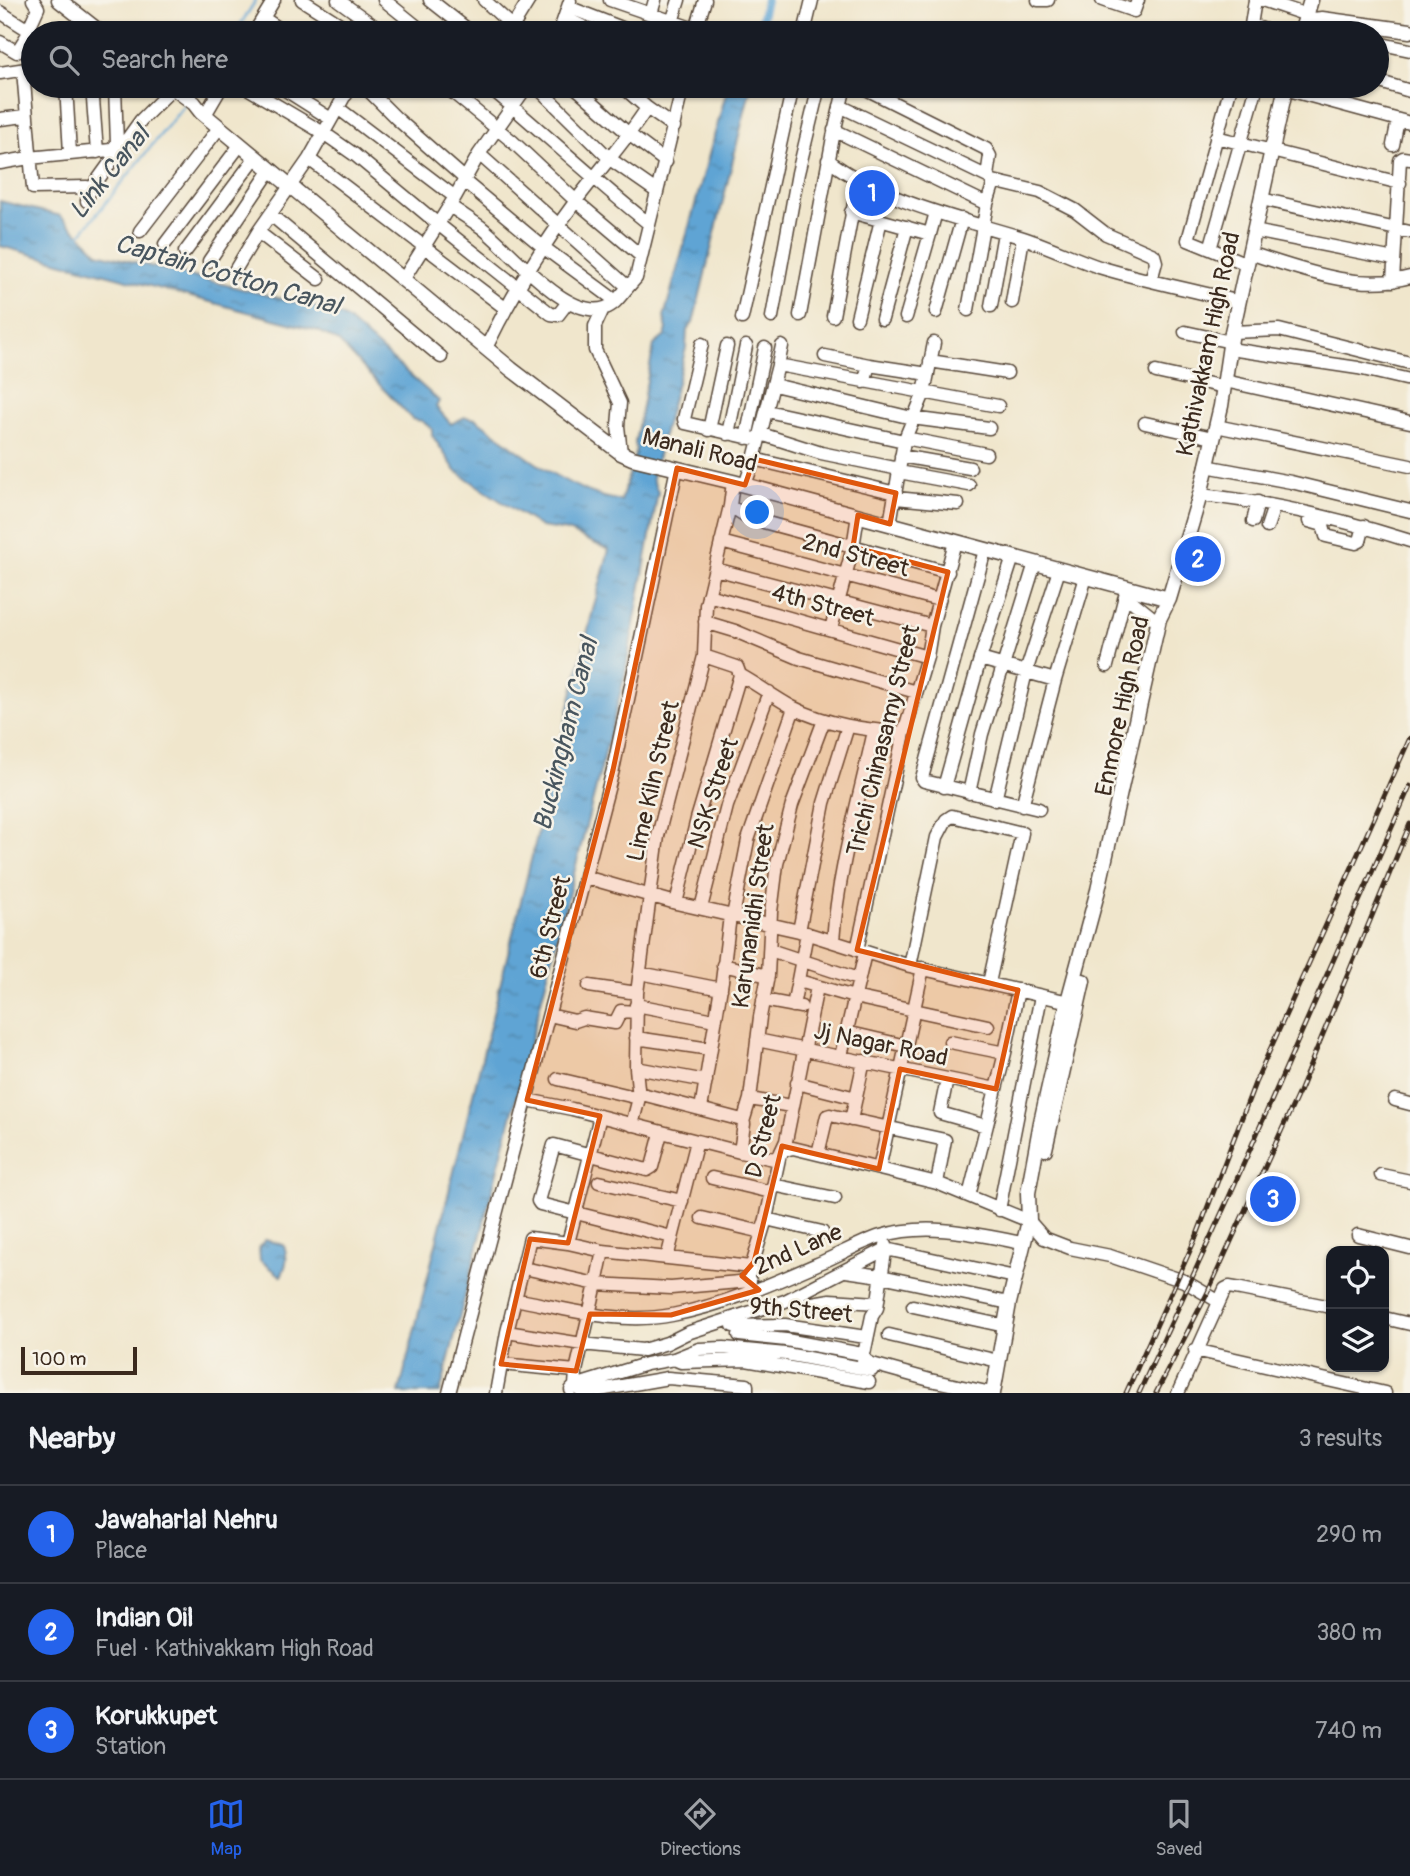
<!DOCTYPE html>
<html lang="en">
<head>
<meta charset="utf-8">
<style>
  body { margin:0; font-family:Pangolin,sans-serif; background:#20242c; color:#f1f3f6 }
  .controls { position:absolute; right:21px; bottom:21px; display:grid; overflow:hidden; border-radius:14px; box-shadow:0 2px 5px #0004 }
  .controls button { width:63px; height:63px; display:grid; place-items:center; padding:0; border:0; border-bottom:2px solid #363941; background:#171b24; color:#f1f3f6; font:35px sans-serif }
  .scale { position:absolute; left:21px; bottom:18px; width:116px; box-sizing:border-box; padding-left:7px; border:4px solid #3b2a1e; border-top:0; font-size:19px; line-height:24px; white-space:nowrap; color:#3b2a1e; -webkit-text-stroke:5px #f7f3e8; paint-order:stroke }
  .you { position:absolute; left:758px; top:513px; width:24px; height:24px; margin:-18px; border:5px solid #fff; border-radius:50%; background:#1a73e8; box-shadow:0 0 0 10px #1a73e833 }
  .badge { display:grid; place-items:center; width:46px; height:46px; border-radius:50%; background:#2563eb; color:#fff; font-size:23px; font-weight:700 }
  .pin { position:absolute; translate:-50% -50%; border:4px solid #fff; box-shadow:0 2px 7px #0006 }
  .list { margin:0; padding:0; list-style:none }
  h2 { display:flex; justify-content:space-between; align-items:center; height:91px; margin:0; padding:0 28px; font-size:30px }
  h2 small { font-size:23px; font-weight:400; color:#9ea1a6 }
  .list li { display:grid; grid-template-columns:46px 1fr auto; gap:21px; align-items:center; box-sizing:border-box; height:98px; padding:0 28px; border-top:2px solid #363941 }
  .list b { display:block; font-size:26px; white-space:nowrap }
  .list p { margin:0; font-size:23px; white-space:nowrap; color:#9ea1a6 }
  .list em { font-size:23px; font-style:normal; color:#9ea1a6 }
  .icon { flex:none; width:38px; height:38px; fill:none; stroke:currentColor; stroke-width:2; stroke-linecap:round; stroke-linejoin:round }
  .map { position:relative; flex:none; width:1410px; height:1393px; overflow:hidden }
  .search { position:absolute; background:#171b24; box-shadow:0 2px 5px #0004; left:21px; right:21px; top:21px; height:77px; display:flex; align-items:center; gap:18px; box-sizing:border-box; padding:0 24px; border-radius:38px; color:#9ea1a6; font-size:26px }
  .sheet { height:385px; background:#171b24 }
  nav { display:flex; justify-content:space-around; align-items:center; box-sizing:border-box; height:98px; border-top:2px solid #363941; background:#171b24; font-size:19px; color:#9ea1a6 }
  nav a { display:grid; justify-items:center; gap:4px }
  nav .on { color:#2563eb }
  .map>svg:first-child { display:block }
</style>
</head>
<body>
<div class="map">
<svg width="1410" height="1393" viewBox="0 0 1410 1393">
  <defs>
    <pattern id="water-ripples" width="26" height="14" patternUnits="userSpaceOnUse" patternTransform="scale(1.75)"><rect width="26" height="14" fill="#5fa4d4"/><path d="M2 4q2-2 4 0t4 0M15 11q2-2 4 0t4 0" fill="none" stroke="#5086ab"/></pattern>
  </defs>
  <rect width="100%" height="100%" fill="#f7f3e8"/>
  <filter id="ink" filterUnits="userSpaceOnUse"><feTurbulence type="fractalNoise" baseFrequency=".0143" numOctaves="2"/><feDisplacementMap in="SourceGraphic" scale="14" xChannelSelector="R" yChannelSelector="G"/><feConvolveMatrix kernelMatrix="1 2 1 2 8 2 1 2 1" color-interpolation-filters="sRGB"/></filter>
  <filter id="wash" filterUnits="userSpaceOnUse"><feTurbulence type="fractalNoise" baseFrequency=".00686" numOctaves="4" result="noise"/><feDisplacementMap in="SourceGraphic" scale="28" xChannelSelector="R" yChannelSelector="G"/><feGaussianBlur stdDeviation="1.57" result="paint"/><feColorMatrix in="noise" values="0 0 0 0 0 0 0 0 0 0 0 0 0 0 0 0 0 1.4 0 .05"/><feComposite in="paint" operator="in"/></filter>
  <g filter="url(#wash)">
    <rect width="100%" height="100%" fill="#f0e6cc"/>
    <path fill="url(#water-ripples)" stroke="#4d6779" stroke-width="2" d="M728,86H751L693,323L687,330L686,348L652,478L658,492L624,679L440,1393H399L593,610L609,550L568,531L541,527L499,500L456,471L432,435V429L422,421L412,419L339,342L319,331L0,246V201L61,216L98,253L334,312L348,320L439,401L436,407L451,424L465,417L476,419C521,452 565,491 621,501L636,451L635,442L654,345L665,336L667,329L664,317Z
      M265,1240L284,1245C288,1257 287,1265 281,1276L260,1260L259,1247Z"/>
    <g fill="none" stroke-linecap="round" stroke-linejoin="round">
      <path stroke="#5fa4d4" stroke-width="2.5" d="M235,33L256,0
        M193,94L200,86
        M79,236L187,102"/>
      <path stroke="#5fa4d4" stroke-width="8" d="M758,33L766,0"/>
    </g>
  </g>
  <g filter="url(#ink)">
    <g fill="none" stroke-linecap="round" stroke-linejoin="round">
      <defs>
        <path id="minor" d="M302,0L354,33
          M338,0L384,33
          M384,0L425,33
          M430,0L472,33
          M484,0L520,33
          M610,0L706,33
          M1038,0H1048
          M1102,0L1134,11L1138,0
          M1255,0L1251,25L1274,33
          M1262,0L1307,15
          M568,7L635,33
          M0,12L33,33
          M651,14L655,0
          M263,18L286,33
          M565,18L596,33
          M672,22L679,0
          M513,26L529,0
          M28,30L38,8L33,0
          M254,33L274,0
          M559,33L570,1
          M695,33L705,0
          M804,33L812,0
          M0,42L17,52L30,31
          M1377,43L1410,50
          M23,70L33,188L87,187
          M0,73L33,68
          M1377,81L1410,91
          M66,86L70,153
          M92,86L97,152
          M244,86L325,134L355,155L438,224L551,314L558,315L568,302
          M279,86L331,119
          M331,86L346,95
          M364,86L396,118L463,177L464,181L543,247L616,301
          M445,86L512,141L576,201L641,256
          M488,86C542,131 593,179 648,223
          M536,86L610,159L656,191
          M574,86L630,135L666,162
          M622,86L647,108L674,127
          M860,86L986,149L990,156L987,176
          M1231,86L1188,240L1247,264
          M1285,89L1410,123
          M840,106L990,178L993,185L987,204
          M338,108L455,197
          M205,115L222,86
          M0,119L25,116
          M834,130L987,204L968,310
          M1216,137L1400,183
          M1393,145L1398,120
          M479,154L628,287L636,278L683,86
          M309,159L505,308
          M828,160C884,202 954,217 1020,237C1047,245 1072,258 1099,267C1145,281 1193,290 1239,302
          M0,163L29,158L111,150L117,144L115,87H161
          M993,181L1040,192L1075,210L1106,234L1154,255L1156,262L1151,280
          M1261,199L1410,232
          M87,201L89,192L141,120L168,93
          M450,206C460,213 471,220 481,227C510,249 566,321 605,308C615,305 621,295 628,287
          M851,212L930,234L936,212
          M271,215L441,357
          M140,231L219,128
          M1254,231L1394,259
          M258,232L319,279
          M165,244L240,145
          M1210,249L1257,86
          M185,252L255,158
          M1249,253C1301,269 1356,292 1410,277
          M209,261L270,171
          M234,272L258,232L309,159L350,86
          M403,280L455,197L479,154L527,86
          M1393,281L1400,160L1403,158L1410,159
          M1012,302L1023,238
          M991,306L1004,233
          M603,309L595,326V350L620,403L618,426L621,453
          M936,312L962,219
          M800,315L833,137L845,86
          M833,316L854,203L866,196H886
          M772,317L798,173L819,86
          M906,317L930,234
          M742,318L793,86
          M857,318L881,220
          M882,319L907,227
          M1185,332L1231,342
          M1232,332L1279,330L1410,363
          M702,344L684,419L685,423L759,440
          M486,348C511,296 541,248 575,202C599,170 625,142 647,108
          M1230,349L1358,368L1410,380
          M825,356L869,365
          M930,361L1007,373
          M778,365L782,346
          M1156,372L1224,387
          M1225,381L1410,422
          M864,382L869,365L928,374
          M774,385L912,418L989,428
          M767,411L904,441
          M1145,423L1213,438
          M1216,426L1410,466
          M709,430L727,346
          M728,434L746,346
          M761,434L821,453L899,469
          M746,438L765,348
          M905,438L986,454
          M901,456L970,468
          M754,459L896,493
          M1206,466L1291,482L1410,511
          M899,472L969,485
          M745,485L754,459L778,365L998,406
          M1200,495C1271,502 1341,519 1410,541
          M896,498L958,504
          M730,506L749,518L948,572
          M1253,521L1258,502
          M1309,521L1323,525L1326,536L1356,543L1360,541L1364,526
          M890,524L904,441L924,393L934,343
          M1267,527L1274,506
          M721,542L939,600
          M985,550L922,778L924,781L1039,809
          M715,569L932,626
          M708,595L927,657
          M1124,599L1133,602L1158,622
          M705,622L735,631L799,658L916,692
          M831,629L853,547L858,515
          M704,656L737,667L740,675C758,685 774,697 792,707C827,725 866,730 904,733
          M980,659L1055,680
          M1107,666L1127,588
          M944,787L980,659L1013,557
          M969,793L982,734L1035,563
          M995,800L1026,672L1059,570
          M1022,806L1055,680L1086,577
          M585,877L676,903L799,931L910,966L1078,1004
          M676,903L697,819L740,675
          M701,908L727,806L769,692
          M733,916L748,840L794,708
          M799,931L824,803L848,726
          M833,941C838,870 859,800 874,731
          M770,950L858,979
          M857,950L904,733L927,657L932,626L955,542
          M723,965L768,976
          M910,966L937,837L946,820L952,816L1022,833L989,983
          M640,973L721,989
          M799,981L854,997L988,1026
          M589,986L637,993
          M763,1000L801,1007
          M636,1005L715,1020
          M793,1006L807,933
          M549,1015L575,1021L584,1018L615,1023L621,1011L636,1012
          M846,1032L906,1046
          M636,1038L710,1049
          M757,1040L996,1089
          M950,1042L1005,1053
          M841,1056L865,953
          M636,1068L706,1081
          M558,1079L639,1098
          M947,1079L940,1113L986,1126
          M797,1083L856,1098
          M638,1093L742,1120L744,1124L740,1152L774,1159L785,1150L793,1148L937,1183L1029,1221L1044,1238L1070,1248L1110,1256L1160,1273L1184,1281L1218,1301
          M750,1099L791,1106
          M527,1100L572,1109L740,1152
          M1395,1100L1410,1104
          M701,1109L722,981L730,916
          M851,1120L864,1061
          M743,1122L750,1099L760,1017L768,976L771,912L777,864L792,805L824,720
          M632,1125L639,1098L636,1068L637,993L658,836L704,656L706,605L730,506L733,482
          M661,1133L652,1167L647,1170L554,1145L538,1201L540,1204L672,1237
          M818,1154L827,1116L830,1115L945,1140L937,1183
          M879,1169L923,968
          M1381,1175L1410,1181
          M712,1178L771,1192
          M599,1182L682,1201
          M773,1185L835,1198
          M969,1196L1005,1053L1018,990
          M999,1210L1041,996
          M702,1218L762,1232
          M766,1219L822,1232
          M1358,1235L1410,1248
          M568,1243L600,1116
          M886,1245L877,1308L872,1316L863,1359L872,1364L930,1380L987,1392
          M667,1258L697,1141
          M524,1268L596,1284L576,1371L575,1386L571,1390
          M846,1271L881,1276L1009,1303
          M750,1272L766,1219L780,1154L786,1141L817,987
          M750,1281L671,1288L596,1284L603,1251L751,1267
          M515,1299C567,1309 619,1325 672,1315C725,1305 774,1283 822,1262C841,1254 861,1242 881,1236C928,1222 975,1234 1022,1243
          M801,1305L830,1300L877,1303
          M913,1306L1005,1326
          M1384,1318L1410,1324
          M733,1326L785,1325L866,1337
          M507,1332L582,1344L643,1350L667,1343L687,1333L785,1301L886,1249L1015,1277
          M739,1335L786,1340L862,1354
          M889,1335L998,1361
          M1195,1350L1385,1393
          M674,1359L681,1362L746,1360L869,1382
          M501,1364L576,1371
          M575,1386L646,1364L674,1359L699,1349L724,1348L786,1354L872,1370
          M449,1393L613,770L677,468
          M496,1393L507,1332L530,1238L568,1243L603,1251
          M582,1393L668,1378L747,1385V1393
          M1178,1393L1225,1289L1229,1287L1241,1289L1331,1307"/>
        <path id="major" d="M59,0L101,33
          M1313,20L1322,19L1410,31
          M1301,33L1311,0
          M171,86L194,103L201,112L511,369L621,453L632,458L733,482L1169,599
          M1045,1149L1083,981
          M993,1393L1009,1303L1029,1221L1028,1193L1041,1122L1068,1001L1098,890L1159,619L1169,599L1200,495L1221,406L1232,332L1286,86"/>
      </defs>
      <use href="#minor" stroke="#564638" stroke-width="15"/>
      <use href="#major" stroke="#564638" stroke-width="17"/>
      <use href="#minor" stroke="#fff" stroke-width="12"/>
      <use href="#major" stroke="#fff" stroke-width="14"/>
      <defs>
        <path id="rail" d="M1126,1393L1197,1235L1255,1083L1410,738
          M1139,1393L1229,1197L1410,786
          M1156,1393L1207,1294L1299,1092L1410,824"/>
      </defs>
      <use href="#rail" stroke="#3b2a1e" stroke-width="5"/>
      <use href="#rail" stroke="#f7f3e8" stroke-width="2.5" stroke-dasharray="8" stroke-linecap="butt"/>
    </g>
  </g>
  <path fill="#df570d" fill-opacity="0.2" stroke="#df570d" stroke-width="5" stroke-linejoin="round" d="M754,459L896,493L890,524L858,515L853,547L948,572L857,950L1018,990L996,1089L900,1069L879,1169L782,1146L754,1262L742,1276L759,1290L671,1315L590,1314L576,1371L501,1364L530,1239L568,1243L600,1116L527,1100L613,770L677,468L745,485Z"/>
  <g text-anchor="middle" stroke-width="5" stroke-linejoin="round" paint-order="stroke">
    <g font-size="24" fill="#3b2a1e" stroke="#f7f3e8">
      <text transform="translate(1208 344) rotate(-78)" y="8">Kathivakkam High Road</text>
      <text transform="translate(700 450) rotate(14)" y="8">Manali Road</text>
      <text transform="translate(856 555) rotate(15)" y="8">2nd Street</text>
      <text transform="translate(823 605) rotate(15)" y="8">4th Street</text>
      <text transform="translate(1122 706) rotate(-78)" y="8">Enmore High Road</text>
      <text transform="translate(883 740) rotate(-76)" y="8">Trichi Chinasamy Street</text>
      <text transform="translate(653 781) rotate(-77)" y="8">Lime Kiln Street</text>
      <text transform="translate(713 793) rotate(-72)" y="8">NSK Street</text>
      <text transform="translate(753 916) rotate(-82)" y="8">Karunanidhi Street</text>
      <text transform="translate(550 927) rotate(-76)" y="8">6th Street</text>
      <text transform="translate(881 1044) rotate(12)" y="8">Jj Nagar Road</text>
      <text transform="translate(763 1136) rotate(-76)" y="8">D Street</text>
      <text transform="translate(798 1249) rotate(-24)" y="8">2nd Lane</text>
      <text transform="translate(801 1310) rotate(5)" y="8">9th Street</text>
    </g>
    <g font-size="26" font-style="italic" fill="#48555e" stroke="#f7f3e8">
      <text transform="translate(109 172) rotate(-51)" y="9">Link Canal</text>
      <text transform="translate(228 274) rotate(16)" y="9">Captain Cotton Canal</text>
      <text transform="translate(565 734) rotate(-76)" y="9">Buckingham Canal</text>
    </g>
  </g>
</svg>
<div class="controls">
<button><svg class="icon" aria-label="locate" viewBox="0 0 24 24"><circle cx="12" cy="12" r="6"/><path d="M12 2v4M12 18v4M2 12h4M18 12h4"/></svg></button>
<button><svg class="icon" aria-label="layers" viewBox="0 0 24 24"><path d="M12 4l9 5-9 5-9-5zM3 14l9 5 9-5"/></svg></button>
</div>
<div class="scale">100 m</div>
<div class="you"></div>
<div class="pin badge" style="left:872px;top:193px">1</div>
<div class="pin badge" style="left:1198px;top:559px">2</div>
<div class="pin badge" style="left:1273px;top:1199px">3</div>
<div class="search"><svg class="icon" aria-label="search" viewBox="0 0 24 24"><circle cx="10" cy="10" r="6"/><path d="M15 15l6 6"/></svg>Search here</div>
</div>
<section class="sheet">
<h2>Nearby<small>3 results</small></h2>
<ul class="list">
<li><span class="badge">1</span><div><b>Jawaharlal Nehru</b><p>Place</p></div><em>290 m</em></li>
<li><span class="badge">2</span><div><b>Indian Oil</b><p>Fuel · Kathivakkam High Road</p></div><em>380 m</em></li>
<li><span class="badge">3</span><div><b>Korukkupet</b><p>Station</p></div><em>740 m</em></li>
</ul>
</section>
<nav>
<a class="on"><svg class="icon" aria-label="map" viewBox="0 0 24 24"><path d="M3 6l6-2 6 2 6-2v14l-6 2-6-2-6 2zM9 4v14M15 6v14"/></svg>Map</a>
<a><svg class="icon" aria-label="directions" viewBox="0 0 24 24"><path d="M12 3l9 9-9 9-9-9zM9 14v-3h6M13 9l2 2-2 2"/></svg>Directions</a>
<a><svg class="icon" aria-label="saved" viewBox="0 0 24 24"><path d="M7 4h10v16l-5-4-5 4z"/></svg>Saved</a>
</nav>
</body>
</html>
